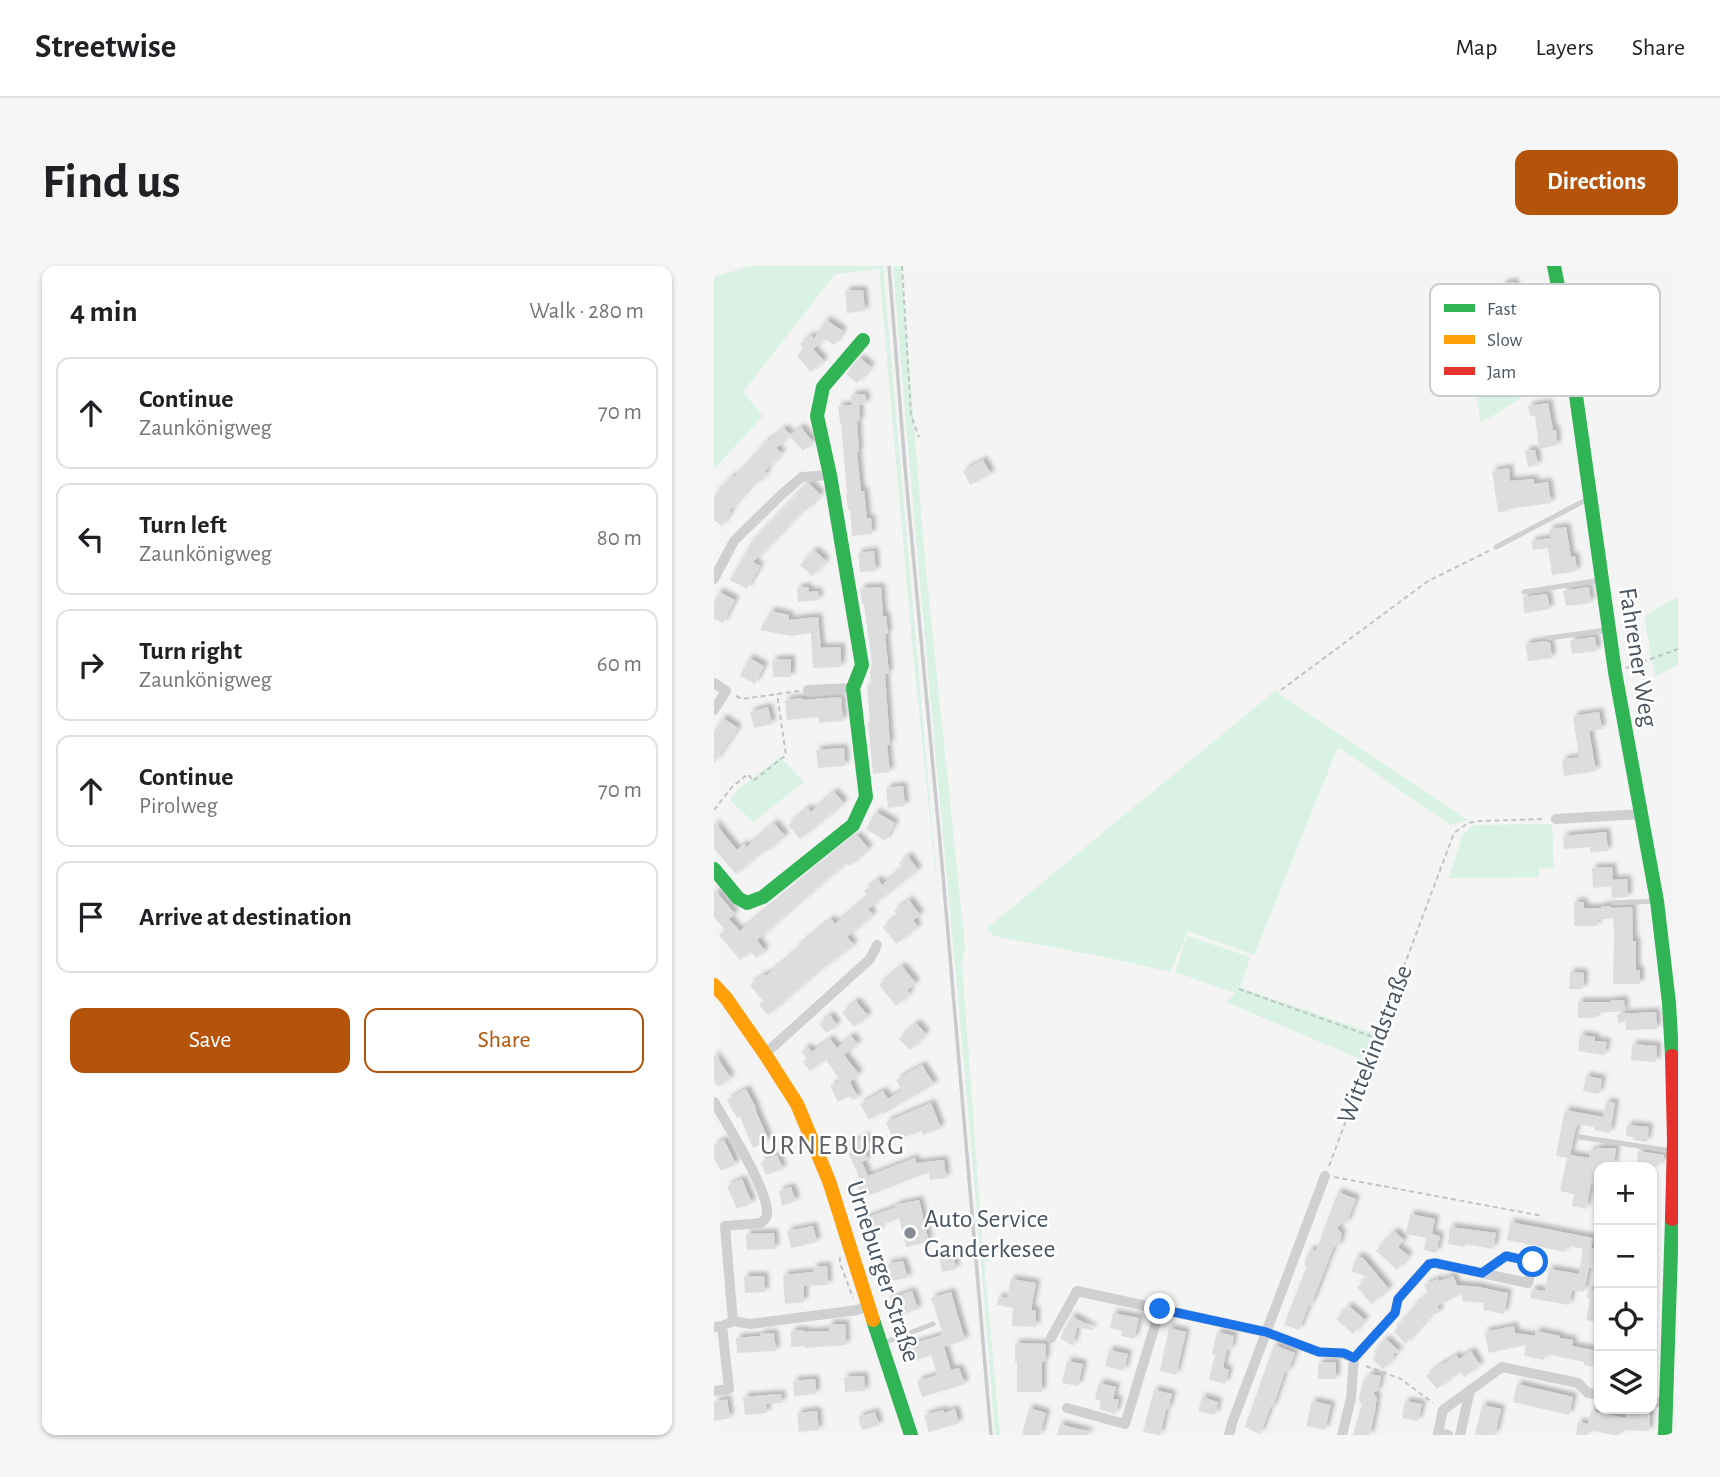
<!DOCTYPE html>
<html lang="en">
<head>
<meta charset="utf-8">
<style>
  body { margin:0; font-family:"Alegreya Sans",sans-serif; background:#f6f6f6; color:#202124 }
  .controls { position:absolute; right:21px; bottom:21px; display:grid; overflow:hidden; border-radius:14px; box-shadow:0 2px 5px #0004 }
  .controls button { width:63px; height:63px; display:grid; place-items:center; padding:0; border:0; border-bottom:2px solid #e0e0e0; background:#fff; color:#202124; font:35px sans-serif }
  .stop { position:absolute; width:21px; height:21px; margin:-16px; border:5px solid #1a73e8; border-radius:50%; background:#fff }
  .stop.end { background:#1a73e8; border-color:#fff; box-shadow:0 2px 7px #0008 }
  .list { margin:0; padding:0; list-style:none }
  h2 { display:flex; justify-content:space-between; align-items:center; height:91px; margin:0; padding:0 28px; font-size:30px }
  h2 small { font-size:23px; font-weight:400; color:#757577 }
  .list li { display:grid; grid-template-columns:46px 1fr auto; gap:21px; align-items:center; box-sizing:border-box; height:112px; margin:0 14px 14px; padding:0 14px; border:2px solid #e0e0e0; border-radius:14px }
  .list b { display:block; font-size:26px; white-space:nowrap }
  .list p { margin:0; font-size:23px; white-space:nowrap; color:#757577 }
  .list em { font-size:23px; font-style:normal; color:#757577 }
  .actions { display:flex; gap:14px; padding:21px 28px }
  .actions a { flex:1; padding:16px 0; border:2px solid #b45309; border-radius:14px; text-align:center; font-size:24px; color:#b45309 }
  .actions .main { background:#b45309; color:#fff }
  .icon { flex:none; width:38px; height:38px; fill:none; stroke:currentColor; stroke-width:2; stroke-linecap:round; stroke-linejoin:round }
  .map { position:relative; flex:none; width:964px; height:1169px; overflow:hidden; border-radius:14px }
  header { display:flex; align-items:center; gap:42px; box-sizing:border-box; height:98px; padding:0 35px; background:#fff; border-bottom:2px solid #e0e0e0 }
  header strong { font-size:33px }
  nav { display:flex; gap:38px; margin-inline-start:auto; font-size:24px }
  .intro { display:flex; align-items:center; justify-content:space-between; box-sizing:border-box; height:168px; padding:0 42px }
  h1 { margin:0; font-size:49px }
  .button { padding:18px 32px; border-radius:14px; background:#b45309; color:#fff; font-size:24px; font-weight:700 }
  main { display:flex; gap:42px; padding:0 42px }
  aside { flex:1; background:#fff; border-radius:14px; box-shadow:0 2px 5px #0004 }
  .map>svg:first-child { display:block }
</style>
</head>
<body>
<header>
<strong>Streetwise</strong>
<nav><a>Map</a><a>Layers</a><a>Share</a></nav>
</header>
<div class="intro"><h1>Find us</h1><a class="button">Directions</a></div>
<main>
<aside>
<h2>4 min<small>Walk · 280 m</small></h2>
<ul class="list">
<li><svg class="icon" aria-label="ahead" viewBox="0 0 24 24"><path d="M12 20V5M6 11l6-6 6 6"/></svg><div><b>Continue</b><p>Zaunkönigweg</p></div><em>70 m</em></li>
<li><svg class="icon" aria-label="left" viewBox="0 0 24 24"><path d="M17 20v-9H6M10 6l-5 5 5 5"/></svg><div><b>Turn left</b><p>Zaunkönigweg</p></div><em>80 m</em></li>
<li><svg class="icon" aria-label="right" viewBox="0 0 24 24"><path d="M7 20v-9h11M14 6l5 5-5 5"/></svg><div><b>Turn right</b><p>Zaunkönigweg</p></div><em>60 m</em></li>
<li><svg class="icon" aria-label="ahead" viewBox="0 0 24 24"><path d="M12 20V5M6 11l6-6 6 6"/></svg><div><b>Continue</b><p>Pirolweg</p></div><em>70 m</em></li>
<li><svg class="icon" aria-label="arrive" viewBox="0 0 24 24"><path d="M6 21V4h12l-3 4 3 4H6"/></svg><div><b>Arrive at destination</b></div></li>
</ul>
<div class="actions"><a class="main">Save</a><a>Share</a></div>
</aside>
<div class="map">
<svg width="964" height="1169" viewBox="0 0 964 1169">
  <defs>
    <filter id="shadow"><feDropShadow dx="4" dy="-4" stdDeviation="2" flood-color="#0004"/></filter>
  </defs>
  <rect width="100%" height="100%" fill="#f4f4f4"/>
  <path fill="#d9f2e3" d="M36,0H169L226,649L198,376L165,3L121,8L29,126L49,150L0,203V11Z
    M179,0H187L211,295L251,680L248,697L269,985L278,996L270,995L286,1169H281C251,779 210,390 179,0Z
    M797,70L807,132L767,157L753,76Z
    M964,331V399L941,411L930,350Z
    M561,425L754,554L736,559L624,481L540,689L474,665L456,706L391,691L280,670L273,662Z
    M66,491L90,516L39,556L16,534L23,524Z
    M838,558L840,603L825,602V611L735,612L748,570L759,559Z
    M473,670L536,691L526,723L527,722L659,767L649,794L512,736L521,727L461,706Z"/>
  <path fill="#ddddde" filter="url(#shadow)" d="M800,16L802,29L815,27L818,43L791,47L788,18Z
    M149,24L151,45L133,47L131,25Z
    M112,54L129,65L120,79L111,73L99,83L110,95L97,106L83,90L90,83L86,78L97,69L100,73Z
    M146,92L157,101L143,117L132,108Z
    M151,128L152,138L145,139L146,155H143L145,186H143L147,225H150L153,253L157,252L158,268L138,270L136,243L134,244L132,227H133L127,157H126L124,140L138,139L137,129Z
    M834,137L839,164H842L843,179L825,183L821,150H816L814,140Z
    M87,161L99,176L89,185L76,171Z
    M70,162L77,169L62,182L68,187L51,205L53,207L43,218L41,216L15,245L17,246L8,260L0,254V230L18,210L20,212L54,174L55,175Z
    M821,184L824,199L814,201L811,185Z
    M269,194L277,208L256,219L249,205Z
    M795,202L796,215L820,213V218L834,216L837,237L794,243V245L784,246L778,205Z
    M93,218H96L107,229L91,245L90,243L39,296L46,300L33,323L16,314L37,277Z
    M852,261L857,291L861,290L863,305L838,309L834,282L819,284L817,275L837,272L835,263Z
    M100,284L112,295L98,310L86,299Z
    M160,285L162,305L146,306L144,287Z
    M94,321L95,326L104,325L105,334L84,336L83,322Z
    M167,321L169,350H172L174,368H171L175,408H171L176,479H173L176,506L159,508L154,456H156L153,419L157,418L156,405L158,397L150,338H148L146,322Z
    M875,321L877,337L852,340L849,325Z
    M5,326L21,334L9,357L0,353V336Z
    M833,328L836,343L810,347L809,331Z
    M57,345L75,349V354L104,351L107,382L127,381V401L99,402L97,367L77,370L46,364Z
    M881,371L883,385L858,388L856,374Z
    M831,375L836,377L838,392L814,395L811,378Z
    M35,392L50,400L41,418L26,410Z
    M77,393V411H59L58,394Z
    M127,431L129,455L105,457L104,451L73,454L71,434L89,432V434Z
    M54,441L58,458L40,462L36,446Z
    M885,446L888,463L875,465L882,505L850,510L848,494L865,491L859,450Z
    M9,452L24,462L0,497V465Z
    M130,482L131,500L104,502L102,484Z
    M189,520L191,540L174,542L172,522Z
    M120,526L130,537L86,573L74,559L94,542L97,546Z
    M162,546L181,557L171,575L152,563Z
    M0,556L23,584L30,578L33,581L60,557L71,570L52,586L50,584L22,608L0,583Z
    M892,566L894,585L876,586V581L850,583L849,570Z
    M143,569L155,583L135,600L133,597L113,613L43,674L51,685L42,692L36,685L26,694L5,669L11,664L0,651V623L21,648L15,653L26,665Z
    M194,590L204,604L154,643L159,649L133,671L140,679L100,709L54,749L45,739L49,735L36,719L50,708L52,710L83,684L82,682L117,653L121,658L155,630L150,625L164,613L168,619L189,602L185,597Z
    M898,601L899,614L913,613L914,631L898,632L897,620L879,622L878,602Z
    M195,634L206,649L199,654L204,661L182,678L169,661L184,650L180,645Z
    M860,636H870V642H887V640H895L899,642L918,641L919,675H922V704H926V718H899L900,666L899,652L883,654V660H860Z
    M188,700L202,717L193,724L196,728L182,740L165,719Z
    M856,706L870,707L869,723H855Z
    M910,734L911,745L882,747V752H864V736H896V735Z
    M142,735L154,750L140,761L128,747Z
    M942,746L943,763L912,764L911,756L904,757L903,748Z
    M116,749L123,759L113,767L105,758Z
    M202,757L212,768L196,784L185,773Z
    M866,769L881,771V775L893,776L890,789L864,785Z
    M137,770L144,778L130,789L145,808L136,816L144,832L138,834L136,830L124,836L116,820L126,815L112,793L96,805L89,796L93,793L87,786L94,781L98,786L116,773L123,782Z
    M918,778L943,780L942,796L917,794Z
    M0,787L17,812L4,821L0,815Z
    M208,799L220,818L169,848L168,846L155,854L146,838L169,825L174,833L188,824L182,814Z
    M872,810L888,813L885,828L869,825Z
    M32,823L42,842L41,843L55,875L39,882L26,851L23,852L13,834Z
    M892,836L901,837L896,867L880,864V861L863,858L856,889L875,892L876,884L882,885V882H902L900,900L886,898L882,919L877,918L872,943L858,940L860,928L846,925L853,892L842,890L851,844L889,851Z
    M217,837L227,862L209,869L207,865L180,875L172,856Z
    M913,859L935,861L933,876L919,874V871L912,870Z
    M152,870L158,882L150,886L154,893L148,896L154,910L201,892L202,897L230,894L232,912L216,914L215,906L148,932L141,915L146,913L131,880Z
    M10,874L22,898L7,905L0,892V879Z
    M924,885L950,889V897L944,896L943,901H927L928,896H923Z
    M63,889L69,903L52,909L47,896Z
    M28,913L38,937L23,943L13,920Z
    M77,921L82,935L68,940L65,925Z
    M624,926L642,933L632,958L629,956L623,962L628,968L624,981L620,980L597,1039L595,1038L585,1064L570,1059L593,1000L590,998L596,983L602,985Z
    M205,934L215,976L192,981L185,952L165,960L166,964L152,969L147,954L182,941L181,939Z
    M696,948L721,953L718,968L726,970L722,987L710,984L712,972L692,968Z
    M796,956L879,972L877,982L885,983L883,1002L875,1001L870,1026L858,1024L855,1039L816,1032L818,1023L831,1025L835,1003L865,1008L869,983L852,979L851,986L793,974Z
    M99,960L103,976L77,982L73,965Z
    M736,961L782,967L779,983L751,978V981L734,978Z
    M680,965L690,974L684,981L695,990L683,1004L662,985Z
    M60,967L61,983L33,984L32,968Z
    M239,987L242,1003L228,1006L225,990Z
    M643,990L649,992L675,1023L657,1038L643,1021L654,1011L637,1005Z
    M189,995L194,1012L176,1015L173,998Z
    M113,1000L114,1019L90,1020V1036L71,1038L69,1009L99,1006V1001Z
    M30,1010H50L51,1026L31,1027Z
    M739,1010L743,1019L766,1021H764L794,1027L790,1048L769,1044L770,1037L748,1035V1028L723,1040L726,1046L717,1049L691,1078L680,1065L704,1036L705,1037L714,1027L710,1019L724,1013L725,1015Z
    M297,1013L322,1017L317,1044H322V1061L298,1060L299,1042L283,1039L284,1031L293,1032Z
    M874,1023L885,1025V1056L872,1054L876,1033L873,1032Z
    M198,1025L204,1043L178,1052L173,1034Z
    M237,1026L251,1074L230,1081L237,1104L245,1102L251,1118L208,1131L203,1115L223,1109L217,1089L193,1097L188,1081L228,1069L227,1065H228L217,1032Z
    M635,1040L651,1054L639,1068L622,1053Z
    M399,1047L425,1052L420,1073L407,1070L408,1065L396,1062Z
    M358,1050L380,1063L379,1064L363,1061L359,1080L346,1072Z
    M115,1058H131L132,1079L91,1082V1080L77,1081V1065L90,1064L91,1066L115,1065Z
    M800,1060L801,1067L821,1070L822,1065L846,1070V1072L859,1074L858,1080L885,1085V1102L870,1099V1096L831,1088L830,1094L810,1090L812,1079L775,1087L770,1066Z
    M455,1062L472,1066L462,1109L446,1105Z
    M503,1066L520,1070L517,1084L513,1083L509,1102L515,1104L511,1118L495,1114L501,1089L498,1088Z
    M60,1067L62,1085L23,1087L22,1072L46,1070V1068Z
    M672,1073L687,1087H680V1092L669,1103L658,1093L663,1088L660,1085Z
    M301,1077L332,1078L331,1096H328V1126H303V1096H301Z
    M560,1079L581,1087L574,1106L571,1105L559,1141L557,1140L546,1168L531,1161Z
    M395,1084L414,1088L410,1105L391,1100Z
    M757,1085L766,1099L750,1111L746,1105L723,1123L712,1110L729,1097L730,1098L742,1089L745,1093Z
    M353,1095L369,1098L364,1120L348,1117Z
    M622,1096V1113H604V1097Z
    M655,1108L667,1110L664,1124L659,1127L663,1132L661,1140H662L656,1169H639L648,1138L646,1137L645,1133L649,1116L651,1112L653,1113Z
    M150,1110L151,1125L131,1126L130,1111Z
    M101,1113L102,1128L80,1130L79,1115Z
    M385,1117L402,1121L399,1133L405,1134L401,1148L385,1143L387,1135L381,1133Z
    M803,1118L859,1131L855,1149L799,1136Z
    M440,1124L458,1128L454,1144L452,1143L446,1169L429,1166Z
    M67,1128L68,1137L52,1138L53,1147L31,1149L29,1131Z
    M488,1131L504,1136L501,1149L484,1145Z
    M13,1133L16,1152L0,1155V1136Z
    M598,1135L617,1139L611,1164L592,1160Z
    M691,1135L708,1138L704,1155L688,1152Z
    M768,1139L787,1143L781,1169H761Z
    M315,1142L332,1147L326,1169H308Z
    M241,1143L245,1157L215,1166L210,1149L229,1144L230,1147Z
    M103,1145L105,1164L85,1166L83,1147Z
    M877,1145L912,1152V1146L936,1147L935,1165L906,1164V1169H900L875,1164L874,1169H862L864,1156L874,1158Z
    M161,1146L165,1159L148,1164L144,1151Z
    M346,1158L375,1166V1169H343Z"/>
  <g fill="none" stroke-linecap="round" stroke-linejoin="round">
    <path stroke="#bcc7c4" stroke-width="2" stroke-dasharray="5 3.5" stroke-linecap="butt" d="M188,0L197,149L205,171
      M912,402L964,383
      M567,424L714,315L775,285
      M22,430L28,433L85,425
      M0,544L18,521L34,508L39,515L72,489L63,428
      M525,723L662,772
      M615,900L740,567L754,557L766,555L830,553
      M620,911L829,950
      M126,991V997L139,1032
      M652,1100L687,1113L719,1137"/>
    <path stroke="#ced0d2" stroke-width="5" d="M782,281L870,235L876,233
      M810,326L887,314
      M835,372L892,364
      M899,637L943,635
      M866,871L957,885
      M167,1078L219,1058"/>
    <path stroke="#ced0d2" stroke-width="10" d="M0,313L20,275L68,228L88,211L116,209
      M0,417L12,425L0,444
      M94,424L139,422
      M842,553L928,548
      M51,788L156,693L163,679
      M0,836C13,858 55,925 53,948C53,953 50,954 47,957L11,960L19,1055
      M0,1061L8,1060L19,1055L36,1058L143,1044L155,1040
      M337,1072L363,1025L552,1066L605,1086L630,1088L640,1092L681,1047L684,1033L715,998L721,997L814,1017L819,996L792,990L768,1007
      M0,1125L15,1123L8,1060
      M938,1136L953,1137
      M353,1142L411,1158L446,1043
      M515,1169L518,1157L611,910
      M628,1169L637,1132L640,1092
      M734,1169L724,1167L729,1144L788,1101L864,1117L874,1127L885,1129
      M746,1169L756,1124"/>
    <path stroke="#30b455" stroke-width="14" d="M840,0L853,66L901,406L943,635L955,737L958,790
      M0,603L24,632L33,637L49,631L139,559L152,531L139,422L148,399L116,209L103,150L109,121L149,74
      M159,1054L197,1169
      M951,1169L958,953"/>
    <path stroke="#ff9f0a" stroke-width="14" d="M0,719L12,732L51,788L83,838L115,915L159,1054"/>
    <path stroke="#e5322d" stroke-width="14" d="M958,953L960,874L958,790"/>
    <path stroke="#c9cacc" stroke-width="3.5" d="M175,0L191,201L229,609L277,1169"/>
  </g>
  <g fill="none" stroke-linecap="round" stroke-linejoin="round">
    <path stroke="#1a73e8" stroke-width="9" d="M446,1043L552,1066L605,1086L630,1087L640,1092L681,1047L684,1033L715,998L721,997L768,1007L792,990L819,996"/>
  </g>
  <circle fill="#868d94" stroke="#fff" stroke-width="2.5" cx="196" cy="967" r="7"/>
  <g text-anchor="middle" stroke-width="5" stroke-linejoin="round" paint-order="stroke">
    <g font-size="26" fill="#4a5661" stroke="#fff">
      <text transform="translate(925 391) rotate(81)" y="9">Fahrener Weg</text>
      <text transform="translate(660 778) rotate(-69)" y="9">Wittekindstraße</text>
      <text transform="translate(170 1005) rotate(72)" y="9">Urneburger Straße</text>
    </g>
    <g font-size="26" fill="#4a5661" stroke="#fff" text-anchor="start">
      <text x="210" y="961">Auto Service<tspan x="210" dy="30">Ganderkesee</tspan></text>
    </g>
    <g font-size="28" letter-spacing="2" fill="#5f6368" stroke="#fff">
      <text x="119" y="888">URNEBURG</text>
    </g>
  </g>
  <rect x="716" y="18" width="230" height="112" rx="10" fill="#fff" stroke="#c9ccd0" stroke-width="2"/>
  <rect x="730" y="38" width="31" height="8" fill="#30b455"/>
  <rect x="730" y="69" width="31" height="9" fill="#ff9f0a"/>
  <rect x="730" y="101" width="31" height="8" fill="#e5322d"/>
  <g font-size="19" fill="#4a5661">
    <text x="773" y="49">Fast</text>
    <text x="773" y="80">Slow</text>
    <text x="773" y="112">Jam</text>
  </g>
</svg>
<div class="controls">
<button>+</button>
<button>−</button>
<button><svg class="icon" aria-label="locate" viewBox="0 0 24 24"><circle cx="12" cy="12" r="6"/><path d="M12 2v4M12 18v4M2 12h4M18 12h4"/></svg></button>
<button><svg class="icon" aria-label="layers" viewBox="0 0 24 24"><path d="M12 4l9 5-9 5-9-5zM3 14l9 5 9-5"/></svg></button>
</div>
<div class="stop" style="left:819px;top:996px"></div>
<div class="stop end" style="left:446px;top:1043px"></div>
</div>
</main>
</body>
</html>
